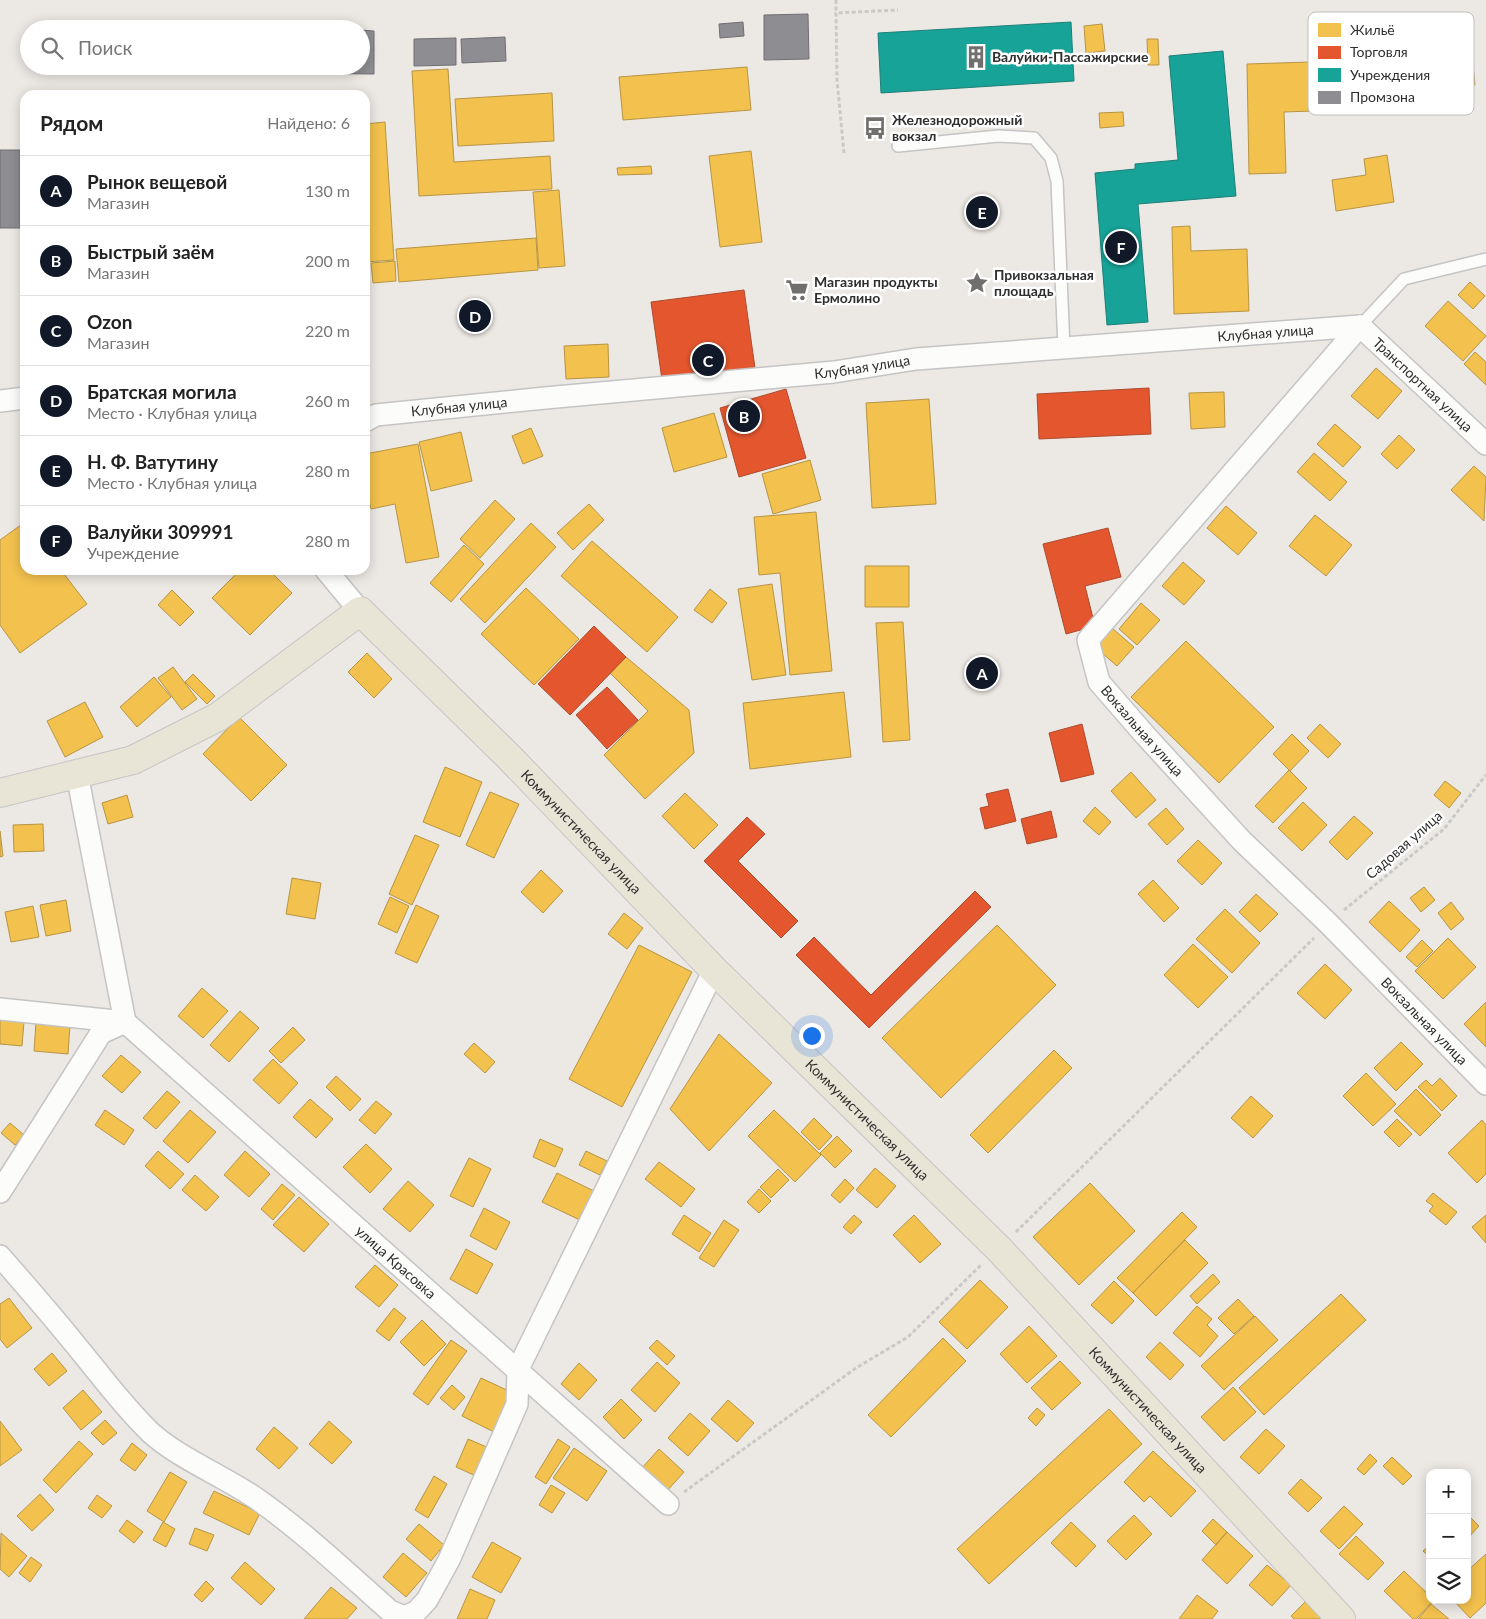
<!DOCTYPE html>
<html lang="ru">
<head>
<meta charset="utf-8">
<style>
  body { margin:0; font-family:Lato,sans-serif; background:#f6f6f6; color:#222 }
  .controls { position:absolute; right:15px; bottom:15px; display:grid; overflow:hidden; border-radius:10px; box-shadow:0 2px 12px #0003 }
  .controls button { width:45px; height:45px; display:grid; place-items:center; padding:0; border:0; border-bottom:1px solid #e0e0e0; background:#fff; color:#222; font:25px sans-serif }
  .you { position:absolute; left:811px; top:1035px; width:18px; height:18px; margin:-12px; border:4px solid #fff; border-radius:50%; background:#1a73e8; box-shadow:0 0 0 8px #1a73e833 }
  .badge { display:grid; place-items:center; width:32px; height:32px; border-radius:50%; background:#111827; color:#fff; font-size:16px; font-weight:700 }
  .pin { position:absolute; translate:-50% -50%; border:2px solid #fff; box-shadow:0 1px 5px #0006 }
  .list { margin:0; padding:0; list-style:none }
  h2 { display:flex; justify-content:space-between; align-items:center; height:65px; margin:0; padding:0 20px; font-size:21px }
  h2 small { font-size:16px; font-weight:400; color:#767676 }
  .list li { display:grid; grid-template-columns:32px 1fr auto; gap:15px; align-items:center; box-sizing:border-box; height:70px; padding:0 20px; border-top:1px solid #e0e0e0 }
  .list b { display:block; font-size:19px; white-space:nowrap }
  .list p { margin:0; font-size:16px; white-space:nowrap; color:#767676 }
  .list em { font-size:16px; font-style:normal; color:#767676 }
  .icon { flex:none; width:28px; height:28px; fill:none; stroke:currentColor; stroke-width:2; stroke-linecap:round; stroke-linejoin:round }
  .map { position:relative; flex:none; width:1486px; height:1619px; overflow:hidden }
  .search { position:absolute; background:#fff; box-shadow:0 2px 12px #0003; left:20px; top:20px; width:350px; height:55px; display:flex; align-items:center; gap:12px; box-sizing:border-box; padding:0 18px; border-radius:28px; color:#767676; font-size:19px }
  .panel { position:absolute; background:#fff; box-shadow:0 2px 12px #0003; left:20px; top:90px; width:350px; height:485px; border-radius:15px }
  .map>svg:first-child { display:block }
</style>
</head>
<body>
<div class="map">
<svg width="1486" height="1619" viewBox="0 0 1486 1619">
  <rect width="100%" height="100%" fill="#ece8e4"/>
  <path fill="#f2c14e" stroke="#b79544" d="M1102,24L1105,51L1086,53L1084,26Z
    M1147,39H1158L1159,65H1148Z
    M1471,43L1475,85L1402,92L1398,50Z
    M1341,61L1342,110L1284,112L1286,173L1249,174L1247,64Z
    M747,67L751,110L623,120L619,77Z
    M448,69L454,162L550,156L552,189L419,196L412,71Z
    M552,93L554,141L458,146L455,99Z
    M1123,112L1124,126L1100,128L1099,113Z
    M385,122L394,260L365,262V124Z
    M751,151L762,242L720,247L709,156Z
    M1387,155L1394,202L1336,211L1332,180L1366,175L1364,159Z
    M651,166L652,174L618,175L617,168Z
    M559,190L565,266L539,268L533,192Z
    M1190,226L1191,251L1247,249L1249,311L1174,314L1172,227Z
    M536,238L538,270L399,282L396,249Z
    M395,261L396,281L373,283L371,263Z
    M1470,282L1485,296L1473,309L1458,295Z
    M1448,301L1486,336L1463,361L1425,326Z
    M608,344L609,377L566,379L564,346Z
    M1475,352L1486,362V385L1464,364Z
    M1376,368L1402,391L1378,419L1351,396Z
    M1224,392L1225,427L1191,429L1189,393Z
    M929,399L936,504L872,508L866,403Z
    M714,413L727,457L674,472L662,428Z
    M1335,424L1361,447L1343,467L1317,444Z
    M531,428L543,456L523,464L512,436Z
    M461,432L472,481L431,491L419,442Z
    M1399,435L1415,450L1397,469L1381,454Z
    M418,444L439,557L406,563L395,504L371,509L365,480V454Z
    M1314,453L1347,482L1330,501L1297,472Z
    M810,460L821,500L773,514L762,474Z
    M1474,466L1486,477L1484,521L1451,490Z
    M495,500L515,519L480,558L460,539Z
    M589,504L604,520L573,550L557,533Z
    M1226,506L1257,533L1238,555L1207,528Z
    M816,512L832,671L790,675L780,573L759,575L754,517Z
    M1315,515L1352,545L1326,576L1289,546Z
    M25,522V570H61L87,604L20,653L0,625V540Z
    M531,523L556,547L485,623L460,599Z
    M592,541L678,617L647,652L561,576Z
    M464,545L484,564L451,602L430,583Z
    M1183,562L1205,581L1184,605L1162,586Z
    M865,566H909V607H865Z
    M240,570H269L292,593L250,635L212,598Z
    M772,584L786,675L752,680L738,589Z
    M526,588L579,639L534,685L481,634Z
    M710,589L727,603L712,623L694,610Z
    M172,590L194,612L180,626L158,605Z
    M1141,603L1160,620L1137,645L1119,629Z
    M903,622L910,740L883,742L876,623Z
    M1112,628L1134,647L1117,666L1095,647Z
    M1186,641L1274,727L1219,783L1131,697Z
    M367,653L392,679L374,698L348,672Z
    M626,657L689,710L694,753L645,799L604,755L648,711L610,673Z
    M173,667L197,699L182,710L158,678Z
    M193,674L215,696L207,704L185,682Z
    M154,677L171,697L137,727L120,707Z
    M844,692L851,757L750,769L743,703Z
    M85,702L103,737L65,757L47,721Z
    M239,717L287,765L251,801L203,754Z
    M1320,724L1341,744L1328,758L1307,738Z
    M1292,734L1309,751L1290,771L1273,754Z
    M445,767L482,782L460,837L423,822Z
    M1289,770L1307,788L1273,823L1255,806Z
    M1131,772L1156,800L1136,818L1111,791Z
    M1445,781L1461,793L1449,808L1434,795Z
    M490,792L519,804L494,858L466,845Z
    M685,793L718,825L694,849L662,816Z
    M127,795L133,817L108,824L102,803Z
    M1303,802L1327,825L1302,851L1278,828Z
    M1095,807L1111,822L1099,835L1083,821Z
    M1166,808L1184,829L1167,845L1148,824Z
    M1354,816L1373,833L1347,860L1329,842Z
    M43,824L44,851L14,852L13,825Z
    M0,831L3,856L0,857Z
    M415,835L439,845L412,905L389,894Z
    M1198,840L1222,863L1202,885L1177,861Z
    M541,870L563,891L543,913L521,892Z
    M292,878L321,883L315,919L286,914Z
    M1153,880L1179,908L1164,922L1138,894Z
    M1424,887L1435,900L1421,912L1410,898Z
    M1256,894L1278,914L1260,932L1239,912Z
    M390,897L409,906L397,933L378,924Z
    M66,900L71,931L46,936L40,905Z
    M1389,901L1420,930L1400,952L1369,922Z
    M1451,902L1464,919L1451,930L1438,913Z
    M416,905L439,916L417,963L395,953Z
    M33,906L39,937L11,942L5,912Z
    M1225,909L1260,943L1232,973L1196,939Z
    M624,913L643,928L627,949L608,934Z
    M997,925L1056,985L941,1098L882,1038Z
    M1448,938L1476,967L1443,999L1415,971Z
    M1422,940L1433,951L1417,967L1406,957Z
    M1193,944L1228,977L1198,1008L1164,975Z
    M639,945L692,972L622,1107L569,1079Z
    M1325,964L1352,990L1325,1019L1297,993Z
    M202,988L228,1011L203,1038L178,1016Z
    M1486,1002V1047L1464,1024Z
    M240,1011L259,1028L229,1062L210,1045Z
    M0,1019L24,1022L22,1046L0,1044Z
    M36,1022L70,1025L68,1054L34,1051Z
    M293,1027L305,1040L281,1063L269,1051Z
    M719,1034L772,1083L709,1151L670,1109Z
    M1401,1042L1423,1064L1396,1091L1374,1068Z
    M474,1043L495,1062L485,1073L464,1054Z
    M1054,1050L1072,1068L988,1153L970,1135Z
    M121,1055L141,1072L122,1093L102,1076Z
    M273,1059L298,1083L279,1104L253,1080Z
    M1366,1073L1396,1104L1373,1126L1343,1096Z
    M336,1076L361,1099L350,1111L326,1087Z
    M1440,1078L1457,1096L1442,1111L1418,1087L1426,1080L1432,1086Z
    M1416,1089L1441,1115L1420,1136L1394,1111Z
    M167,1091L180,1102L156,1129L143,1118Z
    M1251,1096L1273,1116L1253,1138L1231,1118Z
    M310,1099L333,1119L316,1138L293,1117Z
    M376,1101L392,1114L375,1134L359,1120Z
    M105,1110L134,1130L124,1145L95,1125Z
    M190,1110L216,1132L188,1163L163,1141Z
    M774,1110L821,1155L795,1182L748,1136Z
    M814,1118L832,1136L819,1150L801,1132Z
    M1397,1119L1412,1134L1399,1147L1384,1132Z
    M1482,1120L1486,1125V1174L1477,1183L1448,1153Z
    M10,1123L24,1135L15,1145L1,1133Z
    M837,1136L852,1151L835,1168L820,1153Z
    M540,1139L563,1149L555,1167L533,1157Z
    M366,1144L392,1169L370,1193L343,1167Z
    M158,1151L184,1174L170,1189L145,1166Z
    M245,1151L270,1174L249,1197L224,1175Z
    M586,1151L607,1161L600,1175L579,1165Z
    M469,1158L491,1169L473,1207L450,1196Z
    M659,1162L695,1189L681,1207L645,1179Z
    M875,1168L896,1186L877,1208L856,1190Z
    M778,1169L789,1180L771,1198L760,1187Z
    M557,1173L596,1192L582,1221L542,1202Z
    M195,1175L219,1197L206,1211L182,1190Z
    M845,1179L854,1188L840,1203L831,1195Z
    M408,1181L434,1205L410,1232L383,1209Z
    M1090,1183L1135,1231L1079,1285L1033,1237Z
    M282,1184L295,1195L273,1220L261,1209Z
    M759,1189L771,1201L759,1213L747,1202Z
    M1433,1193L1457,1212L1446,1225L1429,1211L1433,1206L1426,1201Z
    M299,1197L329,1224L304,1252L273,1225Z
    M484,1208L510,1222L496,1250L470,1236Z
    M1182,1212L1197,1227L1133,1293L1117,1278Z
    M684,1215L711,1233L699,1252L672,1234Z
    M854,1215L862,1222L851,1234L843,1227Z
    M914,1215L941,1244L920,1263L893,1235Z
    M1486,1215V1243L1472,1227Z
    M724,1220L739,1230L714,1267L699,1258Z
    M1185,1240L1208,1263L1156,1316L1133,1293Z
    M466,1249L493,1264L477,1294L450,1279Z
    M375,1265L398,1285L379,1307L355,1287Z
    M1213,1274L1220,1282L1197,1304L1190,1296Z
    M980,1280L1008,1307L967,1349L939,1322Z
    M1114,1281L1134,1301L1112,1324L1091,1305Z
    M1341,1294L1366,1320L1264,1415L1239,1388Z
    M9,1298L32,1328L7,1348L0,1339V1304Z
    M1238,1299L1254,1316L1234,1334L1218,1318Z
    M1197,1306L1212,1319L1207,1325L1218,1336L1200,1357L1173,1333Z
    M394,1308L406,1318L389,1341L376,1331Z
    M1255,1316L1278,1340L1224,1390L1201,1366Z
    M422,1320L446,1344L424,1366L400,1342Z
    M1029,1326L1057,1356L1027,1383L1000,1354Z
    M943,1338L966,1361L891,1437L868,1415Z
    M451,1340L467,1351L428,1405L413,1394Z
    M657,1340L675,1356L667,1365L649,1348Z
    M1160,1342L1184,1365L1170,1380L1146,1357Z
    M52,1353L67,1371L49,1386L34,1369Z
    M1060,1361L1081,1383L1052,1410L1031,1388Z
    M657,1362L680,1383L655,1412L631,1390Z
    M579,1363L597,1380L579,1400L561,1384Z
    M481,1378L513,1393L494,1432L462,1416Z
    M452,1385L465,1397L454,1410L440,1398Z
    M1233,1387L1256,1412L1224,1441L1201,1417Z
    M83,1390L102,1412L81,1430L63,1408Z
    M621,1399L642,1420L624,1439L603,1417Z
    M728,1400L754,1423L737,1442L711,1419Z
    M1037,1408L1045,1415L1036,1426L1028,1418Z
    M1109,1409L1142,1444L989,1584L957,1549Z
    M690,1413L710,1431L688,1456L668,1438Z
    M105,1420L117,1433L103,1445L91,1433Z
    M0,1421L22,1450L0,1466Z
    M329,1421L352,1442L332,1464L309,1444Z
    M274,1427L298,1448L279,1469L256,1449Z
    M1266,1429L1285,1446L1259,1474L1240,1457Z
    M468,1439L489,1448L476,1476L456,1467Z
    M558,1439L570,1447L546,1484L535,1477Z
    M79,1441L93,1454L56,1493L43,1480Z
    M132,1443L147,1455L135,1471L120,1460Z
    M574,1448L607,1471L587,1501L553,1478Z
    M659,1449L684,1472L666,1492L641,1469Z
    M1153,1451L1196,1491L1171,1517L1150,1496L1144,1502L1124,1482Z
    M1370,1454L1377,1461L1364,1475L1357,1469Z
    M1392,1457L1412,1476L1403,1485L1383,1466Z
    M170,1472L187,1482L164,1522L147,1511Z
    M434,1476L447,1484L428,1518L415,1510Z
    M1301,1479L1322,1498L1308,1512L1288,1493Z
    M551,1485L565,1493L552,1513L539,1505Z
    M214,1491L260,1513L249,1535L203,1513Z
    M40,1494L54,1510L32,1531L17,1516Z
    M97,1495L112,1506L102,1518L88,1508Z
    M1344,1506L1363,1524L1339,1549L1320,1531Z
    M1467,1514L1479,1526L1467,1539Z
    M1134,1515L1152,1534L1126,1560L1107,1541Z
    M1213,1519L1227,1532L1216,1545L1202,1531Z
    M127,1520L143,1532L134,1543L119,1531Z
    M163,1522L175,1529L166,1547L153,1540Z
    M1071,1522L1096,1546L1076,1567L1051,1543Z
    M419,1524L444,1545L431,1561L406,1539Z
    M195,1528L214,1535L207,1551L189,1544Z
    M1227,1532L1253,1556L1227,1584L1202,1560Z
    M1,1533L27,1556L9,1577L0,1569Z
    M1356,1536L1384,1563L1368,1580L1339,1554Z
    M492,1542L521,1558L501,1593L472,1577Z
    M1430,1545V1557L1423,1551Z
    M403,1553L427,1573L406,1597L383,1577Z
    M1486,1554V1603L1470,1618L1453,1600H1467V1571Z
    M31,1557L42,1565L30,1582L19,1573Z
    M245,1562L275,1589L261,1605L231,1578Z
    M1267,1565L1291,1585L1272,1606L1249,1585Z
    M1404,1571L1430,1596V1600H1434L1416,1619H1413L1384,1591Z
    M206,1581L214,1589L202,1602L194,1595Z
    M331,1587L357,1608L347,1619H304Z
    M470,1589L495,1600L487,1619H457Z
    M1197,1595L1218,1611L1212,1619H1179Z
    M1309,1598L1330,1619H1294L1291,1616Z
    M1431,1604L1449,1619H1418Z"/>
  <path fill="#e4572e" stroke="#ad4b2e" d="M744,290L755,368L662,380L651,302Z
    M1149,388L1151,434L1039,439L1037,394Z
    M786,389L806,458L739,477L720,408Z
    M1108,528L1121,577L1085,586L1095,626L1066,634L1043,544Z
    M594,626L626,657L570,715L538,684Z
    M607,687L638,720L607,749L576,715Z
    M1082,724L1094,774L1061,782L1049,733Z
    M1008,789L1016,821L985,829L980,808L989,806L986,794Z
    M1051,811L1057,837L1027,844L1021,819Z
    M747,817L765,834L738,861L798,921L781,938L704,861Z
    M975,891L991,907L869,1028L796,955L814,937L871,995Z"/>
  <path fill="#17a398" stroke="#1e8078" d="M1071,22L1074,81L881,93L878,33Z
    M1223,51L1236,196L1138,204L1148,322L1107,325L1095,173L1135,169V164L1178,160L1169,56Z"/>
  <path fill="#8d8d92" stroke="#707074" d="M808,14L809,59L764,60V15Z
    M743,22L744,36L720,38L719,24Z
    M361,30L374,31V74L276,73V66H361Z
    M505,37L506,61L462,63L461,39Z
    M456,38V65L414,66V39Z
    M0,150H20V228H0Z"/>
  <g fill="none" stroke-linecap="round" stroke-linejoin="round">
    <defs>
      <path id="lane" d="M898,146L998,136L1034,138L1051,158L1057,181L1064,348
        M1360,326L1404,279L1486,259"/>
      <g id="street">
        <path id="s1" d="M1360,326L1088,640L1099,682L1145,735L1242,841L1328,923L1486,1084"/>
        <path id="s2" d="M1360,326L1486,444"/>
        <path d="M0,401L25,398"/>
        <path id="s3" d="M365,421L376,415L545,398L834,372L916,359L1360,326"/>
        <path d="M326,570L360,611"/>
        <path d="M77,774L125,1022"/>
        <path d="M0,1009L125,1022"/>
        <path id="s4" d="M125,1022L668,1504"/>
        <path d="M0,1192L101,1033L125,1022"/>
        <path d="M0,1256C25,1285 50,1313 74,1343C99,1373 122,1405 150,1432C178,1458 224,1476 257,1499C304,1532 347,1573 390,1611L404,1617L416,1612L427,1600L449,1560L517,1404L518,1369L714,970"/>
      </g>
      <g id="primary">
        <path id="s5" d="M0,793L133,760L218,717L360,611L509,757L714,970L999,1249L1341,1619"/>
      </g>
    </defs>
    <use href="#lane" stroke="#c5c4c5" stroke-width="14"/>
    <use href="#street" stroke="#c5c4c5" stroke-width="24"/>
    <use href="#primary" stroke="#c6c5c4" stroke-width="30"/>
    <path stroke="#c9c9c8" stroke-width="3" stroke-dasharray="4 2.5" stroke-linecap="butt" d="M836,0V13
      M844,153L837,80L836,13L898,10
      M1344,910L1444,829L1486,775
      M1016,1232L1314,938
      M684,1492L856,1368L908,1337L982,1264"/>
    <use href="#lane" stroke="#fcfcfb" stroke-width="11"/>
    <use href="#street" stroke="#fcfcfb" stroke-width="21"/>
    <use href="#primary" stroke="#e8e4d6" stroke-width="28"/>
  </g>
  <defs>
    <symbol id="building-bare" viewBox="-9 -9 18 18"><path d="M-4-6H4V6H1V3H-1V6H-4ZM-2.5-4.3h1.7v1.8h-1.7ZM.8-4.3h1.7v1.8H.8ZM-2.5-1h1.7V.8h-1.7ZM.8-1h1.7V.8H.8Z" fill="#706f6e" stroke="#fff" stroke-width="2.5" paint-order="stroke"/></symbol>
    <symbol id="bus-bare" viewBox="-9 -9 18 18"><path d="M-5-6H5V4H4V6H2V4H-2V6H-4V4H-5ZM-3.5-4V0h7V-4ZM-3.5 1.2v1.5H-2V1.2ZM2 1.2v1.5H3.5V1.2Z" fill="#706f6e" stroke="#fff" stroke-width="2.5" paint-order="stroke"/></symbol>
    <symbol id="sight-bare" viewBox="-9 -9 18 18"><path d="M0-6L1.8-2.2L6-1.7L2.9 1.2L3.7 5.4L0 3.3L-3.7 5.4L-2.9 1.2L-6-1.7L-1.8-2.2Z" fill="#706f6e" stroke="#fff" stroke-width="2.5" paint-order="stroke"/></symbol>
    <symbol id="supermarket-bare" viewBox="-9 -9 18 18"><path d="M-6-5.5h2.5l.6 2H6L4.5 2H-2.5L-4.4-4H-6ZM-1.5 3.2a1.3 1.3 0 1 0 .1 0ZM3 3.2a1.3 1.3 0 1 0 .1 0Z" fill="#706f6e" stroke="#fff" stroke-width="2.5" paint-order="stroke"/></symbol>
  </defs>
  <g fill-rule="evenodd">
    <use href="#building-bare" x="960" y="41" width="32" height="32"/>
    <use href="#bus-bare" x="859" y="112" width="32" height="32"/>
    <use href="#sight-bare" x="961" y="267" width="32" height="32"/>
    <use href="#supermarket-bare" x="781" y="274" width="32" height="32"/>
  </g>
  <g text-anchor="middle" stroke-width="5" stroke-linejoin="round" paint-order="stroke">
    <g font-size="14" font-weight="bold" fill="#2e2e2e" stroke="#fff" text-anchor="start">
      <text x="992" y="62">Валуйки-Пассажирские</text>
      <text x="892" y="125">Железнодорожный<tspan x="892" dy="16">вокзал</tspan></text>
      <text x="994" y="280">Привокзальная<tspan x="994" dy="16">площадь</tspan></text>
      <text x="814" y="287">Магазин продукты<tspan x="814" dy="16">Ермолино</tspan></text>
    </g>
    <g font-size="14" fill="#2e2e2e" stroke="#fff">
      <text dy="5" stroke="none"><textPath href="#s3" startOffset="906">Клубная улица</textPath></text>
      <text dy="5" stroke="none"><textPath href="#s3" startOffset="501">Клубная улица</textPath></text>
      <text dy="5" stroke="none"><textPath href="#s2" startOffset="86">Транспортная улица</textPath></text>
      <text dy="5" stroke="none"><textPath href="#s3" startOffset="96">Клубная улица</textPath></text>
      <text dy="5" stroke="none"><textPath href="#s1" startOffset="524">Вокзальная улица</textPath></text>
      <text dy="5" stroke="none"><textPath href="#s5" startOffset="722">Коммунистическая улица</textPath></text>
      <text transform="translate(1404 845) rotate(-41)" y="5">Садовая улица</text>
      <text dy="5" stroke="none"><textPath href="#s1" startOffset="929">Вокзальная улица</textPath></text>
      <text dy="5" stroke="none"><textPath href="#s5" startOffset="1128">Коммунистическая улица</textPath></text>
      <text dy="5" stroke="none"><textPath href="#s4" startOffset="362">улица Красовка</textPath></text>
      <text dy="5" stroke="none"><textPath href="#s5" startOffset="1532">Коммунистическая улица</textPath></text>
    </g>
  </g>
  <rect x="1308" y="12" width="166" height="103" rx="8" fill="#fff" stroke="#c0c0c0" stroke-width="1"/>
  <rect x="1318" y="23" width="23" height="14" fill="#f2c14e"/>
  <rect x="1318" y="46" width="23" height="13" fill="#e4572e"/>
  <rect x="1318" y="68" width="23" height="14" fill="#17a398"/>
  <rect x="1318" y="91" width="23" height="13" fill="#8d8d92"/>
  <g font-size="14" fill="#2e2e2e">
    <text x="1350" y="35">Жильё</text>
    <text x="1350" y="57">Торговля</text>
    <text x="1350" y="80">Учреждения</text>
    <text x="1350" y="102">Промзона</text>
  </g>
</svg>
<div class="controls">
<button>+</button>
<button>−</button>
<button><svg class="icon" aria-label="layers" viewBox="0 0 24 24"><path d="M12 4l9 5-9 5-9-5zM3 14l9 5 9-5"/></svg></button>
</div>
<div class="you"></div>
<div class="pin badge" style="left:982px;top:673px">A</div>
<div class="pin badge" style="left:744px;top:416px">B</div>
<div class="pin badge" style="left:708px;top:360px">C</div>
<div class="pin badge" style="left:475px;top:316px">D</div>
<div class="pin badge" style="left:982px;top:212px">E</div>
<div class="pin badge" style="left:1121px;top:247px">F</div>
<div class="search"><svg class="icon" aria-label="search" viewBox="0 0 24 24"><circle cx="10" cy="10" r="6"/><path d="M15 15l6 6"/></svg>Поиск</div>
<section class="panel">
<h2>Рядом<small>Найдено: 6</small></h2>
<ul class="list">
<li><span class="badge">A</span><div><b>Рынок вещевой</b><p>Магазин</p></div><em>130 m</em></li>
<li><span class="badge">B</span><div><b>Быстрый заём</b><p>Магазин</p></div><em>200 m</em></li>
<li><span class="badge">C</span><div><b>Ozon</b><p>Магазин</p></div><em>220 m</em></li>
<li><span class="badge">D</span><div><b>Братская могила</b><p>Место · Клубная улица</p></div><em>260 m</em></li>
<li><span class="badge">E</span><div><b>Н. Ф. Ватутину</b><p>Место · Клубная улица</p></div><em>280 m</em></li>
<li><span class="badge">F</span><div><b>Валуйки 309991</b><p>Учреждение</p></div><em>280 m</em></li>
</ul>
</section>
</div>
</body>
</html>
